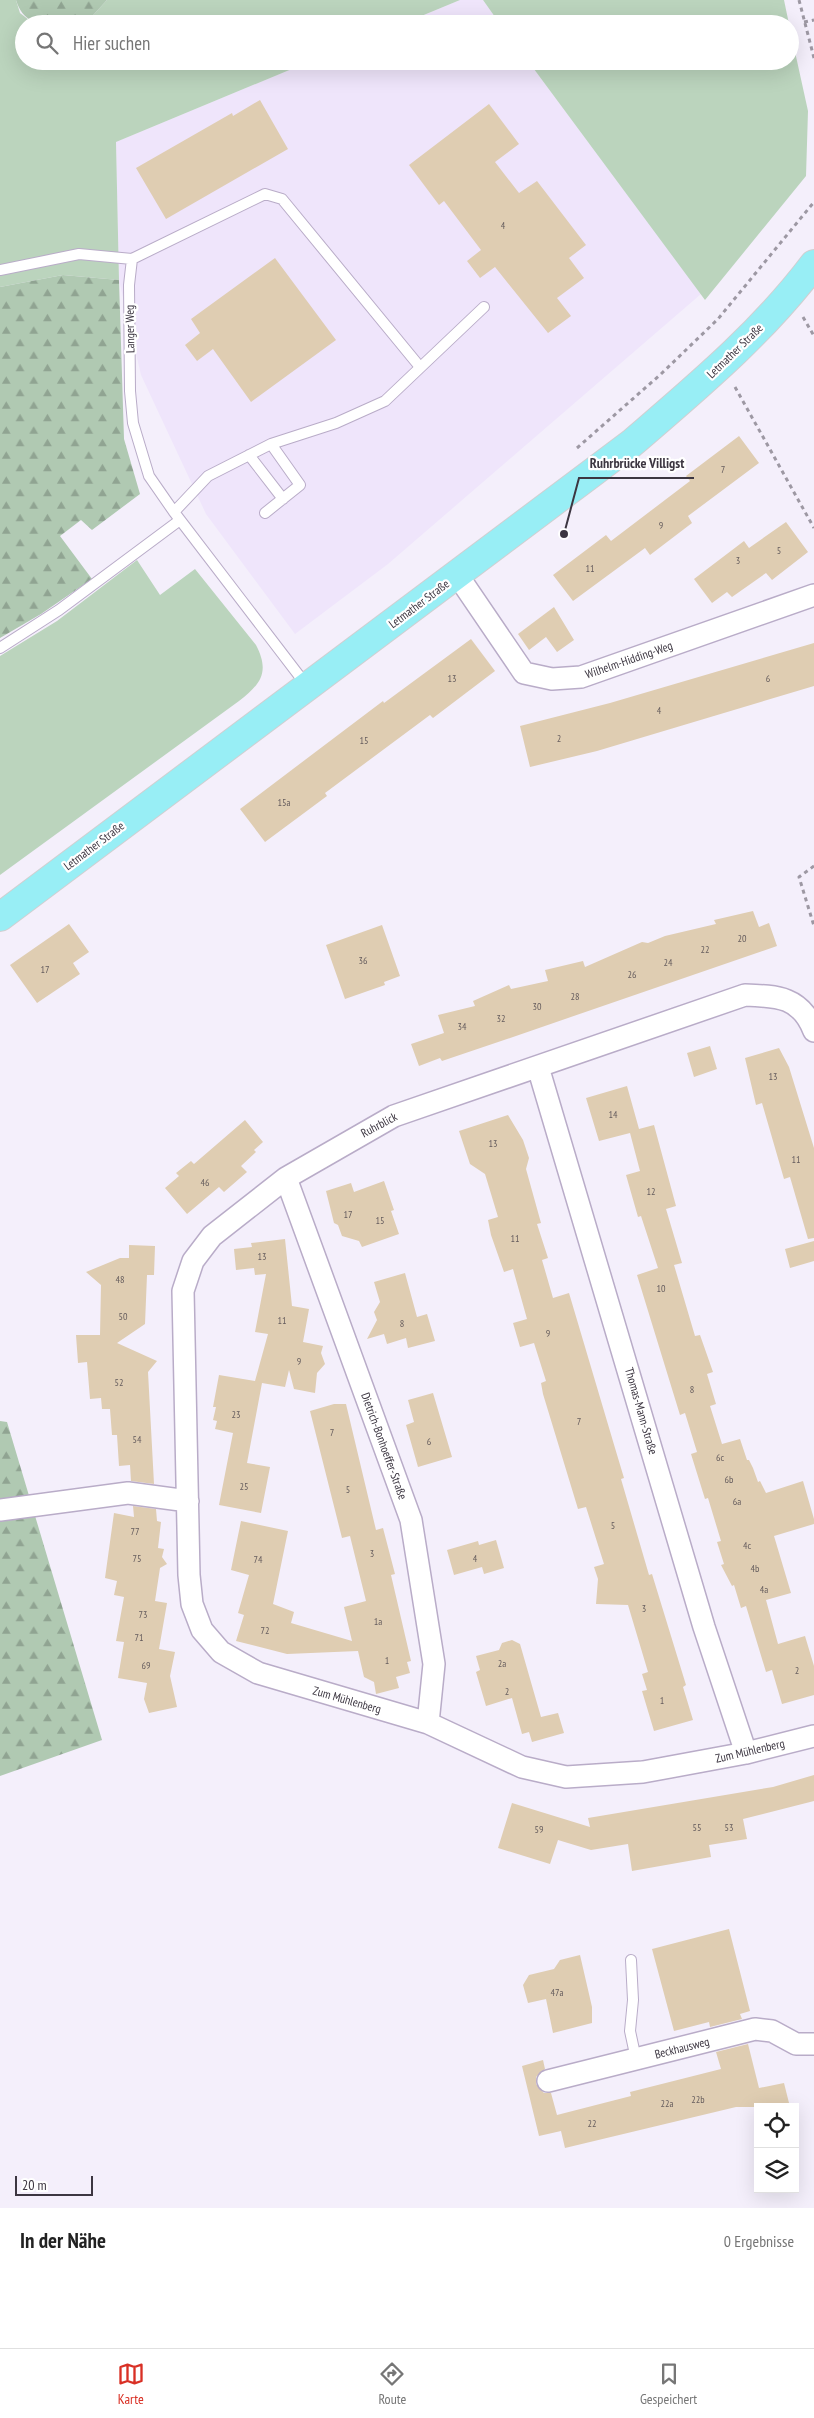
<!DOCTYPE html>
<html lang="de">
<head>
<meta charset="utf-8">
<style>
  body { margin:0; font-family:"PT Sans Narrow",sans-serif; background:#f2f2f2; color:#222 }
  .controls { position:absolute; right:15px; bottom:15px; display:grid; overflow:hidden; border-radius:0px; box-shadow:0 5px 20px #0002 }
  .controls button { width:45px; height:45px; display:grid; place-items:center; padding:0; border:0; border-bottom:1px solid #e0e0e0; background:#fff; color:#222; font:25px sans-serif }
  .scale { position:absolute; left:15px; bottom:12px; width:78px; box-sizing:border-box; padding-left:5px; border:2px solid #3c3641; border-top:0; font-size:14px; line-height:18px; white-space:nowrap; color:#3c3641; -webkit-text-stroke:4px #fff; paint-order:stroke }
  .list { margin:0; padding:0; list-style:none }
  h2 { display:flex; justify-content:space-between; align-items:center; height:65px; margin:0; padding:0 20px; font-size:21px }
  h2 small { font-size:16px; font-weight:400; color:#767676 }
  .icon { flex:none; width:28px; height:28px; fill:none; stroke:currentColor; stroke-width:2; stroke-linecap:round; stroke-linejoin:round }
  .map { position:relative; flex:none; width:814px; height:2208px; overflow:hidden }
  .search { position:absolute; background:#fff; box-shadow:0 5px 20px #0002; left:15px; right:15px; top:15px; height:55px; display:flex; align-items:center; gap:12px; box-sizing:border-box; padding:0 18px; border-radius:28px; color:#767676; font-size:19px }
  .sheet { height:140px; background:#fff }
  nav { display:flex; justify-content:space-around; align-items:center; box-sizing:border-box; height:70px; border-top:1px solid #e0e0e0; background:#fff; font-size:14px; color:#767676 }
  nav a { display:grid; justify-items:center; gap:2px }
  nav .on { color:#d93025 }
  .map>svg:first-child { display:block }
</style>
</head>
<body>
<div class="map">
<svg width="814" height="2208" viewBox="0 0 814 2208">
  <defs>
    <pattern id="forest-firs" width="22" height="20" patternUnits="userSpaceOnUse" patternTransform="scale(1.25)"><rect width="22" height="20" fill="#b0c9b2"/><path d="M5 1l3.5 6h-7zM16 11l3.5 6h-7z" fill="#90a492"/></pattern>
  </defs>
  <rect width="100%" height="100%" fill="#f4effb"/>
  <path fill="#efe5fb" d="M460,0H483L500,24H402Z
    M311,61H528L701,294L388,564L295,634L206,514L141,375L119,280L116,142Z"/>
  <path fill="#bbd4bd" d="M0,0H16L20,13L34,24H24V61H311L116,142L119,280L63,275L0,287Z
    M107,0H460L402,24H85Z
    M483,0H784L789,24H500Z
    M790,29L808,111L806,176L705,300L528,61H790Z
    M137,560L160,595L195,569L256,645C270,672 261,684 239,701L0,875V656L57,621Z"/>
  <path fill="url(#forest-firs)" d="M16,0H107L85,24C57,24 26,33 16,0Z
    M63,275L119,280L124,439L140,494L92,530L81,520L60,536L92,579L41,614L0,638V287Z
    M0,1421L7,1422L102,1740L0,1776Z"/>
  <path fill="#dfcdb2" d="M260,100L288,149L166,219L136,168L232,113L233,116Z
    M489,104L519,144L495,162L519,193L537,181L586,245L569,258L584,278L557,298L571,316L548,333L495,267L480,278L467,261L481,250L444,201L439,205L409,165Z
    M275,258L336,340L251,402L213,349L197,361L185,345L200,333L191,319Z
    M739,436L759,463L688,516L692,523L650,555L645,548L573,601L553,575L606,535L611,541L690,481L686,476Z
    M786,522L808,552L772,580L766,573L732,597L727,592L712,603L694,579L744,541L749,548Z
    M554,607L574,640L557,652L546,637L529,650L518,634Z
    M471,639L495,671L433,718L430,715L325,793L327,796L265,842L240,809L383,701L384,703Z
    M814,643V686L597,751L530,767L520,726L610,703Z
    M753,911L759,927L769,923L777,946L507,1039L442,1061L440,1058L419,1066L411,1044L444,1033L438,1015L475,1006L473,1001L509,985L511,989L548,981L545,970L583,961L585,967L642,942L648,943L665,936L716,924L714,920Z
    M69,924L89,952L73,963L80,974L37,1003L10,965Z
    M382,925L400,976L384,982L385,985L345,999L326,945Z
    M710,1046L717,1069L694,1077L687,1053Z
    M779,1048L789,1067L814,1148V1238L808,1239L790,1177L784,1179L762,1103L756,1105L745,1058Z
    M627,1086L639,1129L654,1125L676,1206L666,1209L682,1263L674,1265L695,1336L700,1335L713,1372L707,1374L716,1404L710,1406L722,1444L740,1439L747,1460H749L753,1468L758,1482L760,1481L766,1493L803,1481L814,1519V1524L774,1536L791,1593L766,1600L778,1644L805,1636L814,1666V1695L782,1704L772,1670L766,1672L746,1606L741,1608L734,1585L732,1586L721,1565L724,1564L717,1542L721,1541L708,1498L705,1499L691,1454L697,1452L685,1413L680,1415L637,1275L658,1268L641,1216L638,1217L626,1175L640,1171L630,1133L599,1141L586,1098Z
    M508,1115L523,1140L529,1158L526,1169L541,1223L537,1224L548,1258L542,1260L553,1298L569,1293L615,1448L624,1478L621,1479L649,1575L652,1574L686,1685L683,1687L693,1720L654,1731L642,1691L647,1690L642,1674L648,1672L628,1605L596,1604L598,1579L594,1567L604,1564L586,1507L578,1509L543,1394L541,1383L546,1381L534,1343L520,1347L513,1323L527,1319L513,1269L504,1272L491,1235L488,1220L498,1217L485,1174L470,1164L459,1131Z
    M245,1120L263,1142L254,1150L256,1152L241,1166L247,1172L224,1192L219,1187L187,1214L165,1188L179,1176L176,1173L191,1161L194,1164Z
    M384,1181L394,1210L391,1211L399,1234L362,1247L359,1241L342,1236L338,1225L334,1223L326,1191L351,1183L354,1192Z
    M285,1239L292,1306L309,1309L303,1342L323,1346L321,1353L325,1364L317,1373L315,1393L294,1389L289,1370L285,1387L262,1383L247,1463L270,1467L261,1513L219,1505L233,1433L215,1429L217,1421L213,1420L216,1407H213L219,1375L255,1381L268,1334L255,1332L266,1274L255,1275L254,1268L236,1270L234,1249L252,1247L251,1243Z
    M814,1241V1261L790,1268L785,1249Z
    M129,1245L155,1246L154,1275H147L145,1324L117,1343L157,1361L148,1372L154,1484L131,1481L130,1465L119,1466L117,1435H112L110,1409H102L101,1398L90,1399L87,1362L78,1363L76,1335H100L101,1285L86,1272L120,1258H129Z
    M405,1273L417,1317L427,1314L435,1341L408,1348L406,1338L387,1344L384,1334L367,1339L377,1320L374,1312L380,1302L374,1282Z
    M433,1393L452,1457L418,1467L406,1425L414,1422L408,1400Z
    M334,1404H346L376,1530L383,1528L395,1574L391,1575L411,1661L407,1662L410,1673L396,1677L399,1688L376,1694L374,1682L364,1677L358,1651L287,1654L236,1641L244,1615L238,1613L249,1575L231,1570L241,1521L288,1531L273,1604L294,1612L291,1623L352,1641L344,1607L366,1601L350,1536L342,1538L310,1411Z
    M133,1506L156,1509L157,1521L161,1522L158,1548L164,1549L162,1557L167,1564L160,1568L155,1601L167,1603L159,1649L175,1652L170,1676L177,1707L149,1713L144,1699L147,1683L118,1678L124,1642L116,1641L124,1597L114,1595L117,1581L105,1578L114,1513L134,1517Z
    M496,1540L504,1568L484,1574L482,1567L454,1575L447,1550L478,1541L479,1545Z
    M512,1640L520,1644L541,1717L558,1713L564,1733L532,1742L529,1732L522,1734L512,1698L486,1706L476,1672L480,1670L476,1656L499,1650L502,1643Z
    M814,1775V1801L743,1819L747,1839L709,1845L711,1857L632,1871L628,1844L591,1850L558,1840L550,1864L498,1848L512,1803L590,1827L588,1818L773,1787Z
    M729,1929L750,2011L740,2014L742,2019L710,2027L709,2022L674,2031L652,1949Z
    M580,1955L592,2007V2023L553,2033L546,1999L528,2003L523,1985L529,1975L554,1969L560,1960Z
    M748,2044L759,2088L784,2083L790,2107H736L565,2148L561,2131L539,2136L522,2066L543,2060L545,2069L536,2077V2084L544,2093H551L557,2115L631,2096L630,2092L721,2069L716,2052Z"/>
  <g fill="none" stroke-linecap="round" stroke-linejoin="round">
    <defs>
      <path id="service" d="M132,259L265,194L282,199L420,367
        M0,270L79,254L132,259L129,285L130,391L133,423L149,476L174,512L307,686
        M271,444L336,423L385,401L484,307
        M249,455L283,499
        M174,512L208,476L271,444L300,485L265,513
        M0,648L59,610L180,520
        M631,1960L633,2000L630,2031L636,2059"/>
      <path id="minor" d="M458,576L524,673L552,679L581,677L814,595
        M814,1031C801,997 778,996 745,995L394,1116L286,1178L212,1236L193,1261L183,1291L189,1575L192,1604L202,1630L221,1652L258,1673L428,1723L522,1767L566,1777L643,1772L746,1753L814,1736
        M538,1067L704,1627L746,1753
        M286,1178L411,1520L434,1664L428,1723
        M0,1510L128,1493L188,1501
        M548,2081L755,2029L772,2031L796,2044H814"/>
      <path id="primary" d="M0,917L632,443C697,387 762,333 814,264"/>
    </defs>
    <use href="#service" stroke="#b9acc8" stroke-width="12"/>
    <use href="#minor" stroke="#b9acc8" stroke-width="24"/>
    <use href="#primary" stroke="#d0cfd1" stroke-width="30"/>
    <path stroke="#9d98a3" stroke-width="3" stroke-dasharray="4 4" stroke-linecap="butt" d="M799,0L814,58
      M804,22L814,20
      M803,317L814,336
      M735,387L814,528
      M577,448L661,374L718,319L814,202
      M814,866L799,877L814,926"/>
    <use href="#service" stroke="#fff" stroke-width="10"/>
    <use href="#minor" stroke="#fff" stroke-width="21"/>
    <use href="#primary" stroke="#98eef5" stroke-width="28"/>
  </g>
  <g text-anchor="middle" stroke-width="4.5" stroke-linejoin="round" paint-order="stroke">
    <g font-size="10" fill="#655c5d">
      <text x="503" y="229">4</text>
      <text x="723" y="473">7</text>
      <text x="661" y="529">9</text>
      <text x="779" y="554">5</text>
      <text x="738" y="564">3</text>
      <text x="590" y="572">11</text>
      <text x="452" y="682">13</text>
      <text x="768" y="682">6</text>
      <text x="659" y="714">4</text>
      <text x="559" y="742">2</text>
      <text x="364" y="744">15</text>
      <text x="284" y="806">15a</text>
      <text x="742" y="942">20</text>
      <text x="705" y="953">22</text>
      <text x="363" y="964">36</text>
      <text x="668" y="966">24</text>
      <text x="45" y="973">17</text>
      <text x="632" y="978">26</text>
      <text x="575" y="1000">28</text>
      <text x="537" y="1010">30</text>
      <text x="501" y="1022">32</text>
      <text x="462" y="1030">34</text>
      <text x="773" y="1080">13</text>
      <text x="613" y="1118">14</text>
      <text x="493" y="1147">13</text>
      <text x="796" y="1163">11</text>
      <text x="205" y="1186">46</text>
      <text x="651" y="1195">12</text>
      <text x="348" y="1218">17</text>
      <text x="380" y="1224">15</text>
      <text x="515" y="1242">11</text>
      <text x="262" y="1260">13</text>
      <text x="120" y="1283">48</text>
      <text x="661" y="1292">10</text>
      <text x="123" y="1320">50</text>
      <text x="282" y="1324">11</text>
      <text x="402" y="1327">8</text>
      <text x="548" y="1337">9</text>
      <text x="299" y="1365">9</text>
      <text x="119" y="1386">52</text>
      <text x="692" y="1393">8</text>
      <text x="236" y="1418">23</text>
      <text x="579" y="1425">7</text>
      <text x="332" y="1436">7</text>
      <text x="137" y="1443">54</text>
      <text x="429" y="1445">6</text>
      <text x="720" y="1461">6c</text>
      <text x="729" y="1483">6b</text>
      <text x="244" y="1490">25</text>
      <text x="348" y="1493">5</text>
      <text x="737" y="1505">6a</text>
      <text x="613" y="1529">5</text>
      <text x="135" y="1535">77</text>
      <text x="747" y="1549">4c</text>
      <text x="372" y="1557">3</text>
      <text x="137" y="1562">75</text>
      <text x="475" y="1562">4</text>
      <text x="258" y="1563">74</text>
      <text x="755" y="1572">4b</text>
      <text x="764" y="1593">4a</text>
      <text x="644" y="1612">3</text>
      <text x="143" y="1618">73</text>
      <text x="378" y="1625">1a</text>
      <text x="265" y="1634">72</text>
      <text x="139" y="1641">71</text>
      <text x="387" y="1664">1</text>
      <text x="502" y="1667">2a</text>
      <text x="146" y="1669">69</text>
      <text x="797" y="1674">2</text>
      <text x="507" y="1695">2</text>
      <text x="662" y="1704">1</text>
      <text x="697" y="1831">55</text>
      <text x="729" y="1831">53</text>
      <text x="539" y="1833">59</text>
      <text x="557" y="1996">47a</text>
      <text x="698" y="2103">22b</text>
      <text x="667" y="2107">22a</text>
      <text x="592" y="2127">22</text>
    </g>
    <g font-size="12" fill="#3c3641" stroke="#fff">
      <text transform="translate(130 329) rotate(-91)" y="4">Langer Weg</text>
      <text transform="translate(735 351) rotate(-44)" y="4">Letmather Straße</text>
      <text transform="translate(419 604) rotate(-37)" y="4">Letmather Straße</text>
      <text transform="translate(629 660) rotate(-19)" y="4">Wilhelm-Hidding-Weg</text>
      <text transform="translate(94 846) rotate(-37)" y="4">Letmather Straße</text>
      <text transform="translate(379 1125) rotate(-28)" y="4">Ruhrblick</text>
      <text transform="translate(641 1411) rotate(74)" y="4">Thomas-Mann-Straße</text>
      <text transform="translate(384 1446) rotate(70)" y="4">Dietrich-Bonhoeffer-Straße</text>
      <text transform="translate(347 1700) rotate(16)" y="4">Zum Mühlenberg</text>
      <text transform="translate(750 1751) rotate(-13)" y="4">Zum Mühlenberg</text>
      <text transform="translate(682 2048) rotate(-14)" y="4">Beckhausweg</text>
    </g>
  </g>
  <path fill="none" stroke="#3c3641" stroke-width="2" d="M564 534L579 478H694"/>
  <circle fill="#3c3641" stroke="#fff" stroke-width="2" cx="564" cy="534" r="5"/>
  <g font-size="14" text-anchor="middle" font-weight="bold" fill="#3c3641" stroke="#fff" stroke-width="4.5" stroke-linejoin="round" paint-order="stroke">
    <text x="637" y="468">Ruhrbrücke Villigst</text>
  </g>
</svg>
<div class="controls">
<button><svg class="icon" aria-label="locate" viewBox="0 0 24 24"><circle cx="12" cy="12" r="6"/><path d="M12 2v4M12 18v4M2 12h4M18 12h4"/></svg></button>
<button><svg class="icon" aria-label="layers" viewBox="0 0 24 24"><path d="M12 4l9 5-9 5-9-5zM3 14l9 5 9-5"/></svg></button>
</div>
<div class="scale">20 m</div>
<div class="search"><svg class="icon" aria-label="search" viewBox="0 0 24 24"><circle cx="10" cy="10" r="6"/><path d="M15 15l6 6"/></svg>Hier suchen</div>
</div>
<section class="sheet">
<h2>In der Nähe<small>0 Ergebnisse</small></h2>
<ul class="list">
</ul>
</section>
<nav>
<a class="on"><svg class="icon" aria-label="map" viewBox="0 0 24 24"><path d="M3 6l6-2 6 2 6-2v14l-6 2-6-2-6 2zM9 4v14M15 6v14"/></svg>Karte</a>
<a><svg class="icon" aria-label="directions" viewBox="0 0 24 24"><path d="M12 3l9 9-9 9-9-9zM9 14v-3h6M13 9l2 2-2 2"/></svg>Route</a>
<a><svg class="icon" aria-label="saved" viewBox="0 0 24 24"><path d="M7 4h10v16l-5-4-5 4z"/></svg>Gespeichert</a>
</nav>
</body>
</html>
